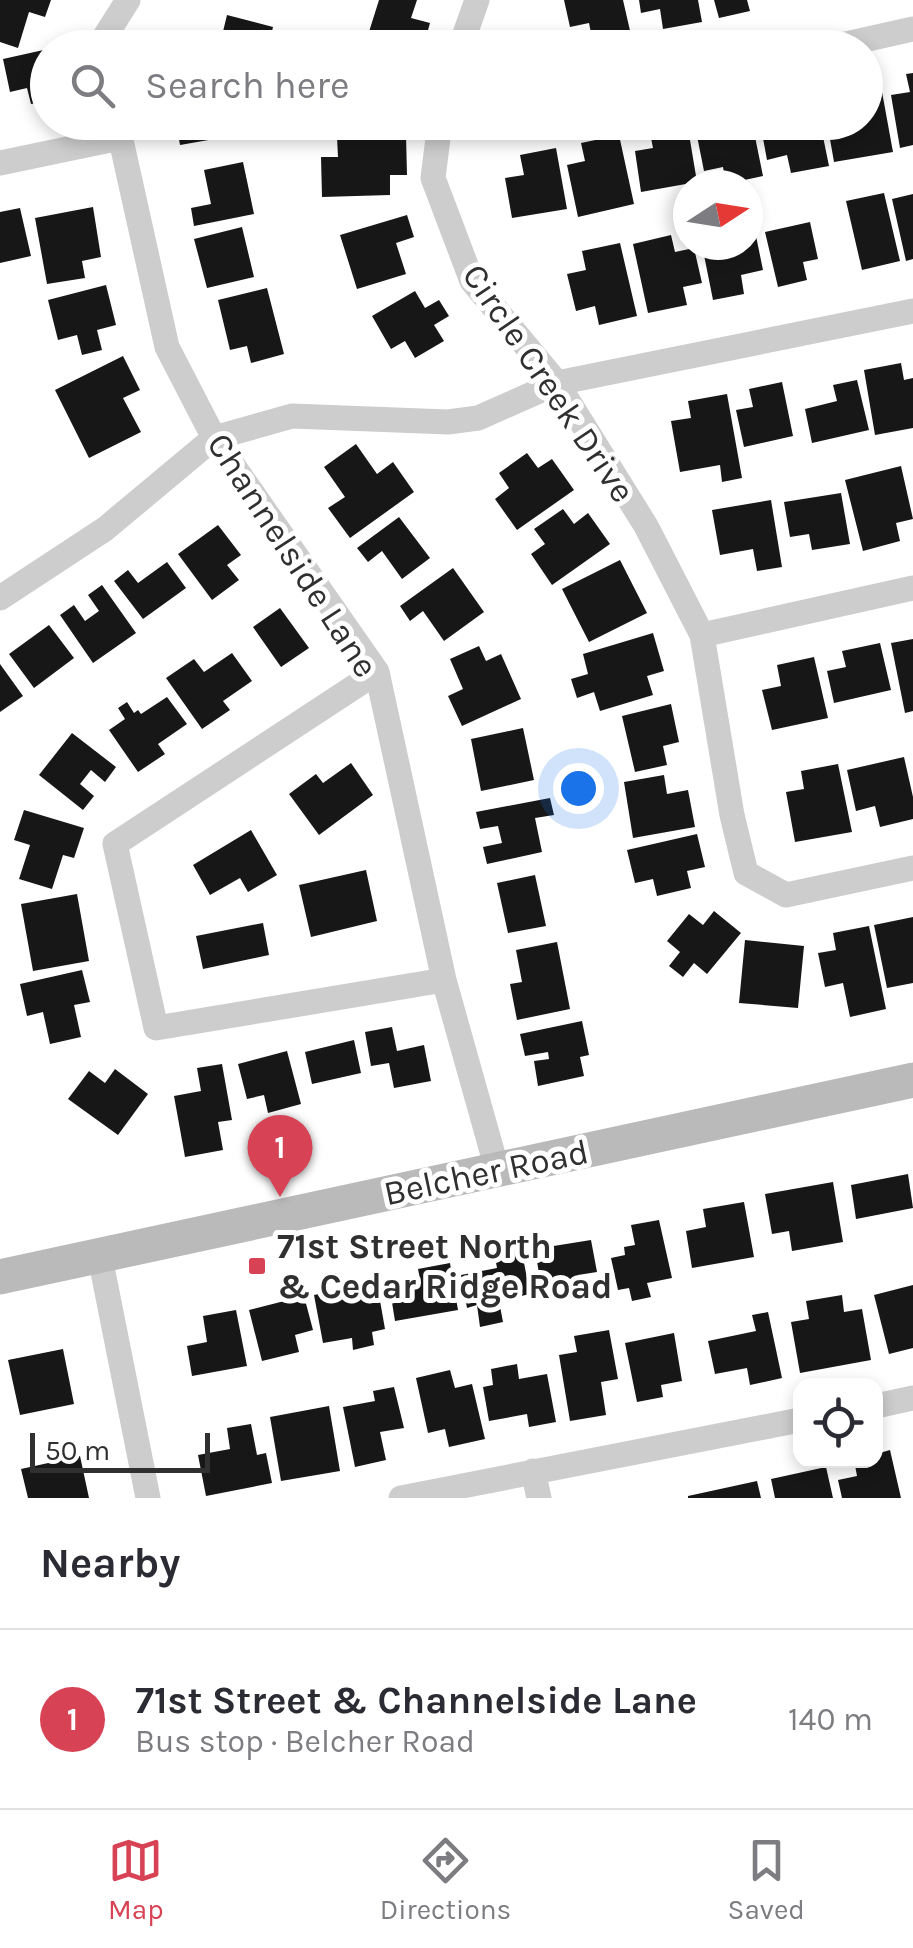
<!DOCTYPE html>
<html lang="en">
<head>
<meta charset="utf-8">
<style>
  body { margin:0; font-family:Karla,sans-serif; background:#f7f7f7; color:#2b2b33 }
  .controls { position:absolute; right:30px; bottom:30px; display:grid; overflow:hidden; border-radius:20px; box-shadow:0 5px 15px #0003 }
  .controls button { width:90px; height:90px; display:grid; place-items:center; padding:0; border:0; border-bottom:2px solid #e1e1e2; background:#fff; color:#2b2b33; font:50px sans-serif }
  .compass { position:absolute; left:673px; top:170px; width:90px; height:90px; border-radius:50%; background:#fff; box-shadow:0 5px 15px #0003; rotate:78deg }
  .scale { position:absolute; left:30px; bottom:25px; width:180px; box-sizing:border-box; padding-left:10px; border:5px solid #303030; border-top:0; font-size:28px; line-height:35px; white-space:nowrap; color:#303030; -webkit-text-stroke:8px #fff; paint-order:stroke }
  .you { position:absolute; left:578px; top:788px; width:35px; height:35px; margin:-25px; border:8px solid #fff; border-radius:50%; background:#1a73e8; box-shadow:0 0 0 15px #1a73e833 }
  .badge { display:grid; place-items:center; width:65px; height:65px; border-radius:50%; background:#d74254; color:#fff; font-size:32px; font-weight:700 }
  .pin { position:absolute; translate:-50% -82px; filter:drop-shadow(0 2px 5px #0008) }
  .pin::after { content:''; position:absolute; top:52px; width:35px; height:30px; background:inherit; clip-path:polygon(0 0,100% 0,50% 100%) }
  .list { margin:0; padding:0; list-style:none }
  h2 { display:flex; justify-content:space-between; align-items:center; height:130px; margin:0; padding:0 40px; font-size:42px }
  h2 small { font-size:32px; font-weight:400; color:#7c7c81 }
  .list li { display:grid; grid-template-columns:65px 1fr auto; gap:30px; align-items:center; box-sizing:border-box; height:180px; padding:0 40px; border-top:2px solid #e1e1e2 }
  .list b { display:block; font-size:38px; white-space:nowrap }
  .list p { margin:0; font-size:32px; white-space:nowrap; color:#7c7c81 }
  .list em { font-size:32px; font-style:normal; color:#7c7c81 }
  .icon { flex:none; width:55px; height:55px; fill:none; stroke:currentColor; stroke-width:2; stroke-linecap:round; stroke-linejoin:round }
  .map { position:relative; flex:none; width:913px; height:1498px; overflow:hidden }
  .search { position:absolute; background:#fff; box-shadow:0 5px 15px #0003; left:30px; right:30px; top:30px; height:110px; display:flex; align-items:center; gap:25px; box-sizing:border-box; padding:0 35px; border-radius:55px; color:#7c7c81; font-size:38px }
  .sheet { height:310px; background:#fff }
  nav { display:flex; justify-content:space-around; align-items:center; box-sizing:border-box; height:140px; border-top:2px solid #e1e1e2; background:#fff; font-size:28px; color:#7c7c81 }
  nav a { display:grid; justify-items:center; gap:5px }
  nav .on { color:#d74254 }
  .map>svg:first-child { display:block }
</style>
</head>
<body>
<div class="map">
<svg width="913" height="1498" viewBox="0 0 913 1498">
  <rect width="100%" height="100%" fill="#fff"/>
  <path fill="#171717" d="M0,0H51L45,17L29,12L18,48L0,42Z
    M379,0H417L411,18L430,23L423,48H410L368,35Z
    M564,0H623L631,35L593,43L589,23L570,27Z
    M639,0H698L702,22L663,29L660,9L641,13Z
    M714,0H747L750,11L719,18Z
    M227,15L273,27L268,48H219Z
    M48,49V101L31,104L27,88L10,92L3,59Z
    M913,73V145L900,148L891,95L910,92L906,74Z
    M880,81L893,152L834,162L827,122H866V83Z
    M176,122H217L220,138L180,145Z
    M687,122L697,182L641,192L635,151L653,148L649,128Z
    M713,122H752L763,176L726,184L723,167L704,171L697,136L715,133Z
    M760,122H820L829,166L791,173L787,155L767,160Z
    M406,135L407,175H390V195L322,197L321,157H338L337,137Z
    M619,135L634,204L578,217L567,165L585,161L581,143Z
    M556,148L567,209L512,218L505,178L524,175L520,155Z
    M243,162L254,214L194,226L191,208L211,204L204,170Z
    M884,193L900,261L862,270L846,201Z
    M913,194V259L906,261L892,199Z
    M93,207L101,257L82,261L85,278L47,284L35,218Z
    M20,208L31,256L0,263V212Z
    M407,215L414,237L396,243L406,274L357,289L340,235Z
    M810,222L818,259L803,262L807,280L778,287L765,232Z
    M242,227L254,277L207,288L194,239Z
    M671,235L675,252L694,248L702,283L683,287L687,305L648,313L633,244Z
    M756,236L763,270L741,275L744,294L713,300L702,245H748V237Z
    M620,243L637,316L599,325L595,306L576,311L567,274L586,270L582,251Z
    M106,285L116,325L97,330L102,350L82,355L77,335L58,340L48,300Z
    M267,288L284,354L251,363L247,346L230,350L218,300Z
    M415,291L425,308L439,300L449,316L434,325L444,341L415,358L405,341L391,349L372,316Z
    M123,356L140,390L123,398L141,432L89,458L55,390Z
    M901,363L904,380L913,378V428L875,435L864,370Z
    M857,380L869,430L812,443L805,409L837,401L833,385Z
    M782,382L793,436L744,447L736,410L753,407L749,389Z
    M727,394L742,478L722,482L720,465L680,472L671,421L691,418L688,401Z
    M356,444L377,474L393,462L414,492L350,538L328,508L345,497L324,467Z
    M527,453L538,468L552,459L574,490L517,530L495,499L509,488L499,473Z
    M901,466L913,519L896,523L900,541L863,551L845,480Z
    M841,493L850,544L812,550L809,534L790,537L784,502Z
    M771,500L782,567L757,571L753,549L720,555L712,510Z
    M563,509L574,524L588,513L610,544L552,585L531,554L545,544L534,529Z
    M399,517L430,558L402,579L382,551L368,562L357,548Z
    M218,525L241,555L227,565L239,580L212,600L178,554Z
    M620,560L647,613L589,642L562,589Z
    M167,562L186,588L143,619L114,581L128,570L138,583Z
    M453,568L484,612L444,641L423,611L410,621L400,606Z
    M102,585L136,633L93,663L60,615L74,605L85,621L99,611L88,595Z
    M280,608L309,648L281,667L253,627Z
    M49,625L74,658L34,688L9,654Z
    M653,633L664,671L647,676L653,695L600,711L594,692L577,698L571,679L588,674L583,654Z
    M913,639V711L905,713L891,643Z
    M880,643L891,690L834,703L827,671L846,667L842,651Z
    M479,646L486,661L501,654L521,699L462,726L448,696L463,689L450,659Z
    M232,653L252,681L223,701L230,710L202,729L166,678L194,659L204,672Z
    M814,657L828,718L772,730L762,690L781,686L777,665Z
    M0,664L23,696L0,712Z
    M167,697L187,724L158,744L165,754L138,772L109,730L125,719L118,708L127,702L134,713L138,710L141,714Z
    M671,704L679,742L663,746L667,765L635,772L622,716Z
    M523,728L534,780L481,791L471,739Z
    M72,733L116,767L105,782L91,770L80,784L94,796L83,810L39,775Z
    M904,757L913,797V819L880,827L875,806L856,811L847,770Z
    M351,763L373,795L319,835L289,794L316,774L323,783Z
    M838,764L852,832L795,842L786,792L804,789L801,771Z
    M664,775L667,794L688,790L695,827L633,838L624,782Z
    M550,798L554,815L535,818L542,852L487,864L483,847L502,843L498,826L480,829L476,812Z
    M24,810L84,828L74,858L63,855L52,889L19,879L30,845L14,840Z
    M251,830L277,875L248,892L240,878L210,895L193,865Z
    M697,834L705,867L687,871L691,888L657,896L653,879L635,883L627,850Z
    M366,870L377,921L311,937L299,885Z
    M535,875L546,926L508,933L497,883Z
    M77,894L89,961L33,971L21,904Z
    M714,911L741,933L707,974L694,963L683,977L669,966L680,952L667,941L689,914L703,925Z
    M913,917V983L887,988L874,925Z
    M263,923L269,955L203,969L196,936Z
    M869,926L886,1009L850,1017L843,983L825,987L818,953L836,950L833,933Z
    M745,940L804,946L798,1008L739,1003Z
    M557,942L570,1009L517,1020L510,984L522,982L516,950Z
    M82,970L90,1002L74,1005L81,1037L50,1044L43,1012L27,1016L20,984Z
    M582,1021L589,1055L580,1057L584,1076L538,1086L534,1061L549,1059L548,1052L525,1056L520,1034Z
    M392,1027L397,1051L424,1045L431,1081L394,1088L389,1063L371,1066L365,1032Z
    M354,1040L361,1073L312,1084L305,1052Z
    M287,1051L301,1104L268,1113L264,1095L247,1099L238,1064Z
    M222,1064L232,1120L218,1122L223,1150L185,1157L174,1096L201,1091L197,1068Z
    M115,1069L148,1094L118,1135L68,1099L89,1071L105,1083Z
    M908,1174L913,1208L856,1219L851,1185Z
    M833,1182L843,1242L792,1251L789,1231L772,1234L765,1194Z
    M744,1202L754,1257L692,1268L686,1231L706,1227L703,1209Z
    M659,1220L672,1278L647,1283L651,1297L632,1301L629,1288L618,1290L611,1258L625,1255L624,1247L635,1245L631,1225Z
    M591,1240L597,1272L578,1275L581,1291L543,1298L535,1249Z
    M521,1247L530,1294L499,1301L503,1322L480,1327L477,1305L467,1308L461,1275L497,1268L494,1252Z
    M450,1263L458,1310L395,1321L390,1290L421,1284L418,1269Z
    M376,1278L385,1329L372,1332L374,1345L353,1350L352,1338L323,1343L314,1295L342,1289L341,1284Z
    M913,1285V1348L889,1354L874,1295Z
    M842,1295L844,1312L862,1309L871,1360L800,1373L791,1322L809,1319L806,1301Z
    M304,1296L313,1330L295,1335L299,1352L262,1361L249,1310Z
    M236,1310L247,1366L192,1376L187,1346L207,1342L203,1316Z
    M768,1312L782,1378L750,1385L747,1368L715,1374L708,1341L756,1331L752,1315Z
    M609,1330L618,1379L601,1382L606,1415L570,1421L559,1355L577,1352L574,1336Z
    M674,1333L682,1381L661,1385L663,1397L637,1402L625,1343Z
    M63,1349L74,1404L20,1415L8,1360Z
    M517,1364L519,1379L547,1374L556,1422L529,1427L527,1414L489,1421L483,1387L493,1385L491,1369Z
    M450,1370L455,1388L472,1384L485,1439L449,1447L445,1429L428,1433L416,1378Z
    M394,1387L404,1428L380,1432L386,1460L355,1467L343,1407L375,1401L373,1391Z
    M329,1406L340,1471L281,1481L270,1417Z
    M251,1424L257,1455L266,1453L272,1483L206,1496L198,1455L230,1449L227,1428Z
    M890,1450L901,1498H842L838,1480L857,1476L854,1460H876V1454Z
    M80,1456L89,1498H28L21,1469Z
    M826,1467L833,1498H775L771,1479Z
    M757,1481L761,1498H688V1496Z"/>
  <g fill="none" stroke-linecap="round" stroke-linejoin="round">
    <path stroke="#cdcdcd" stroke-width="25" d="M105,48L104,38L128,0
      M460,48L477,0
      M828,48L913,29
      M117,122L167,347L214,438L377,672L444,980L497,1169
      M440,122L433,178L472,281L557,383L646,526L702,635L732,815L746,873L786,895L913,868
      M0,163L120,138
      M0,598L105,529L214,438L292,416L448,422L478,418L557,383L913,311
      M702,635L913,588
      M377,672L115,844L156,1028L444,980
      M100,1257L148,1498
      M876,1406L913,1398
      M533,1471L539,1498
      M401,1498L800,1420"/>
    <path stroke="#bababa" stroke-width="35" d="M0,1277L913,1080"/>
  </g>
  <rect fill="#d74254" stroke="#fff" stroke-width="4" x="247" y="1256" width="20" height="20" rx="5"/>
  <g text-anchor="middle" stroke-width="10" stroke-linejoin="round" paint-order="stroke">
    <g font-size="35" fill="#303030" stroke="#fff">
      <text transform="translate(549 383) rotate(56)" y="12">Circle Creek Drive</text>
      <text transform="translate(293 555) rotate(57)" y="12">Channelside Lane</text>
      <text transform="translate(486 1172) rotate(-12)" y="12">Belcher Road</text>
    </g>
    <g font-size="35" font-weight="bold" fill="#303030" stroke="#fff" text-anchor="start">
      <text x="277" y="1258">71st Street North<tspan x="277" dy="40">&amp; Cedar Ridge Road</tspan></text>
    </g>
  </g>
</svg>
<div class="controls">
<button><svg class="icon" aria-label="locate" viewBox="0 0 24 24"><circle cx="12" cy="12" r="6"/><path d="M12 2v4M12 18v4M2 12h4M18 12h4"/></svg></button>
</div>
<svg class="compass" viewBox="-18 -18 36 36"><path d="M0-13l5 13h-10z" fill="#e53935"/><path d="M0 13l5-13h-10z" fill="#7c7c81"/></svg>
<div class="scale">50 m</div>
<div class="you"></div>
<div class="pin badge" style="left:280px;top:1197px">1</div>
<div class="search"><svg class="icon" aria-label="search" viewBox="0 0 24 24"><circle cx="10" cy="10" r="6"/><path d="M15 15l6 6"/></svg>Search here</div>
</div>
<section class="sheet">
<h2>Nearby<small></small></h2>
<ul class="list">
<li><span class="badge">1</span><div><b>71st Street &amp; Channelside Lane</b><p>Bus stop · Belcher Road</p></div><em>140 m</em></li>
</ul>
</section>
<nav>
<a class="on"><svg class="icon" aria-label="map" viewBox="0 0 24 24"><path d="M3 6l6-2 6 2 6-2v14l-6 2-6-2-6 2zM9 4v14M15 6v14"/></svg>Map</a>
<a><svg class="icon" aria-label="directions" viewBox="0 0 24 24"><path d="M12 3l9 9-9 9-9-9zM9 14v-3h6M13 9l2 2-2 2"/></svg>Directions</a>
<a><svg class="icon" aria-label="saved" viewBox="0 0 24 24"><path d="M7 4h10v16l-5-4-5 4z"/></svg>Saved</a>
</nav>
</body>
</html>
